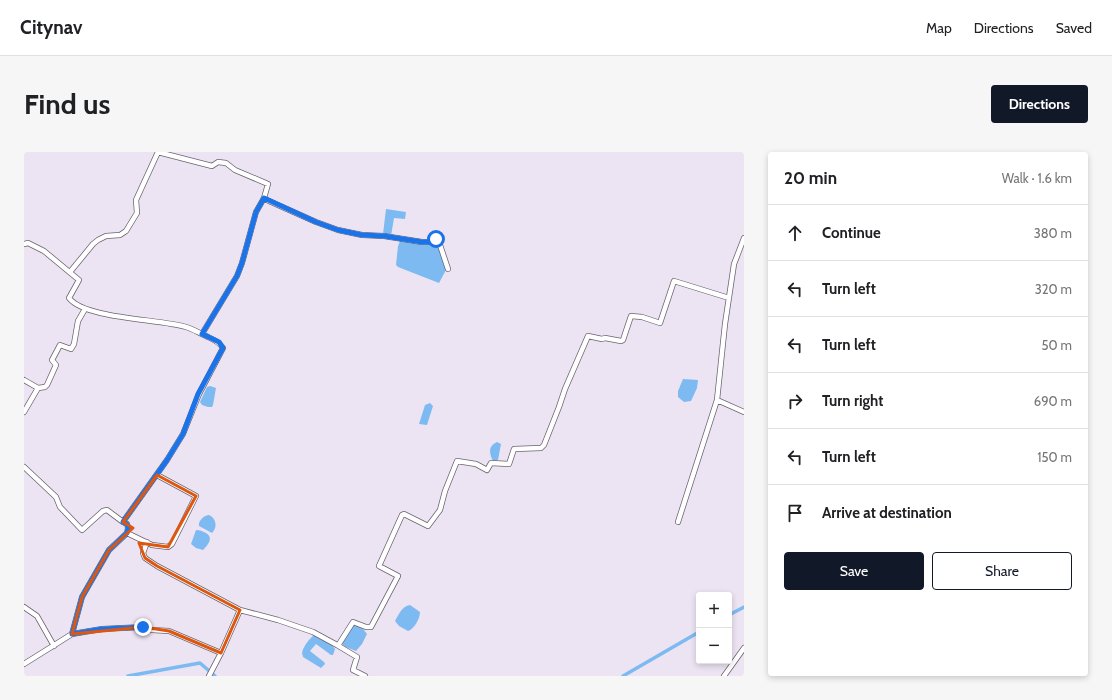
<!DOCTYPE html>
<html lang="en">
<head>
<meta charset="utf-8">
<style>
  body { margin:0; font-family:Cabin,sans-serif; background:#f6f6f6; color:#202124 }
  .controls { position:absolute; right:12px; bottom:12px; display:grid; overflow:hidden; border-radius:4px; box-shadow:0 2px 6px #0003 }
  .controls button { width:36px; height:36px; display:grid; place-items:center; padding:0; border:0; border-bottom:1px solid #e0e0e0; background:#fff; color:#202124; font:20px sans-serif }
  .stop { position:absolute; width:12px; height:12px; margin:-9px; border:3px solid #1a73e8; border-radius:50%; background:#fff }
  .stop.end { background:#1a73e8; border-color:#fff; box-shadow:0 1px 4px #0008 }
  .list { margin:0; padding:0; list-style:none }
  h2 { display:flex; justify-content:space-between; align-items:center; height:52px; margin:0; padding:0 16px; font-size:17px }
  h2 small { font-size:13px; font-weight:400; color:#757577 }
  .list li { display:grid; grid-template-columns:26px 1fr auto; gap:12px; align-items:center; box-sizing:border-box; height:56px; padding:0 16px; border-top:1px solid #e0e0e0 }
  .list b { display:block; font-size:15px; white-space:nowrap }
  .list em { font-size:13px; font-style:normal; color:#757577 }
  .actions { display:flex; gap:8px; padding:12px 16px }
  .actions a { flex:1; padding:9px 0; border:1px solid #111827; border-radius:4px; text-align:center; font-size:14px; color:#111827 }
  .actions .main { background:#111827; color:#fff }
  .icon { flex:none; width:22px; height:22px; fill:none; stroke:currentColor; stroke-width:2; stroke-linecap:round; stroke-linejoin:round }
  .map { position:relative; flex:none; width:720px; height:524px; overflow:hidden; border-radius:4px }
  header { display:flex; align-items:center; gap:24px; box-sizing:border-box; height:56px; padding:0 20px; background:#fff; border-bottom:1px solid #e0e0e0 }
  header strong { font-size:19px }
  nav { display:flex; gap:22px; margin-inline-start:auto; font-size:14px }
  .intro { display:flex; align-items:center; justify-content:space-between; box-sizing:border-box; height:96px; padding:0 24px }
  h1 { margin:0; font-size:28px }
  .button { padding:10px 18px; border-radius:4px; background:#111827; color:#fff; font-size:14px; font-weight:700 }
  main { display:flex; gap:24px; padding:0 24px }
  aside { flex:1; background:#fff; border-radius:4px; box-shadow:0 2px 6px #0003 }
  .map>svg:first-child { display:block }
</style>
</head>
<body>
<header>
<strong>Citynav</strong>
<nav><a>Map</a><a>Directions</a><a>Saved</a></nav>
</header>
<div class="intro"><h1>Find us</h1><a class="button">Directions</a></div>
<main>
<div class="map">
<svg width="720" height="524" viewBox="0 0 720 524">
  <rect width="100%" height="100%" fill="#ede4f3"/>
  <path fill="#7ebaf2" d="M362,57L382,60L381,67L370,66L367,84L359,82Z
    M376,89L414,90L422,118L415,131L374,115L372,113L374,94Z
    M659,227L674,228L673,236L667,249L660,250L654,245V239Z
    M186,234L192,236L189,253L188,255H184L178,253L176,250L183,235Z
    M406,251L409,254L403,273L395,272L401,253Z
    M473,290L477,292L474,308L469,309C465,301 464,294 473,290Z
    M185,363C192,366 194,375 188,381L175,374C174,369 180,363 185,363Z
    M172,378C176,378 178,379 182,381C190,386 184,393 179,398L172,396L167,392Z
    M386,453L396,460C396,467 390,477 384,479L375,474L371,469C375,462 378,454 386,453Z
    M332,473L339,477L343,482L338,492L332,499L322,495L318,492L329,474Z
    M290,483C298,485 307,491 311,497L309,503H307L292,492L286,499L300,510L301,512L297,516L279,505L278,501C279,495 285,487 290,483Z"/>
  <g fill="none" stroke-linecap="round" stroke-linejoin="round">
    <path stroke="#7ebaf2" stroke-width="3.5" d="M705,463L720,455
      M104,524L176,511L191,524
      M599,524L675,480"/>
    <defs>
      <path id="minor" d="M0,92L4,91L20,99L55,128L45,146C61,167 136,167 162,175C169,177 175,181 182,184C188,187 195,189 199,196L175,242L159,282L143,308L101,367L99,370L103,372L104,376L103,381L85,398L58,445L48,482L0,512
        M46,120L69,92L74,88L82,84L96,83L102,79L113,61L112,48L134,0L188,14L194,10L202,11L211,18L244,32L240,46L245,49L292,70L314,78L338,83L360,84L398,90H404L412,87L415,90L424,117
        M178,182L213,124L218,111L232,60L240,46
        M0,228L14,236
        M693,248L720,260
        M0,260L14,236L21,235L23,233L32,213L28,208L36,193L47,197L50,192L54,169L61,157
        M0,315L32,345L36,355L57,377L58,378L79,359L83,358L99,370
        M654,370L693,248L701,172L710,112L720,86
        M103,381L128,393L144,395L148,392L172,344L133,323
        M123,390L119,401L121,406L133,414L216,458
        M0,455L13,464L30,494
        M48,482L78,477L119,475L128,478L145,479L197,501L185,524
        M313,493L333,505L329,518L341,524
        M197,501L216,458L254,468L289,480L313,493L315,492L329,470L342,475H347L374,424L355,414L378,363L380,362L404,374L416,358L421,339L433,309L452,312L463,318L467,311L485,312L490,297L517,296L520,293L535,255L541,237L564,184L578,187L581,186L597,189L599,188L607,164L618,165L636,171L650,129L705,146
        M700,524L720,496"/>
    </defs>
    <use href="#minor" stroke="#6b6370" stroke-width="6"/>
    <use href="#minor" stroke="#fff" stroke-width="4.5"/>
  </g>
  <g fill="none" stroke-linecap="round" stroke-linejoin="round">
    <path stroke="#1a73e8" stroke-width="5" d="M119,475L78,477L48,482L58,445L85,398L103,381L104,376L103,372L99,370L101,367L143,308L159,282L174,242L199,196L195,190L178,182L213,124L218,111L232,60L240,46L292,70L314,78L338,83L360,84L398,90H404L412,87"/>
  </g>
  <path fill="none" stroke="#df570e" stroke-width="3" stroke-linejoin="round" d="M133,323L172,344L144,395L115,391L121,406L133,414L216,458L197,501L145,479L119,475L48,482L58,445L85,398L109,376L99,370Z"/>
</svg>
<div class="controls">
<button>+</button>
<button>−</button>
</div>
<div class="stop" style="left:412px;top:87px"></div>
<div class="stop end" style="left:119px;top:475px"></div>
</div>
<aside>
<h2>20 min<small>Walk · 1.6 km</small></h2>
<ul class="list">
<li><svg class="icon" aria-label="ahead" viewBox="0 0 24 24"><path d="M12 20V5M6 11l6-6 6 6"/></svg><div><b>Continue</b></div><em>380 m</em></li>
<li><svg class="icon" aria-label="left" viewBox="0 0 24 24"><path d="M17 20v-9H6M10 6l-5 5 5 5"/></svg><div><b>Turn left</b></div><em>320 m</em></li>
<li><svg class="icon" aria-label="left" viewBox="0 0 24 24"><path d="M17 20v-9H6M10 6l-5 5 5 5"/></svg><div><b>Turn left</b></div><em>50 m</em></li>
<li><svg class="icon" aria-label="right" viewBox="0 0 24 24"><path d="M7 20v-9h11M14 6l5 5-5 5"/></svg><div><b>Turn right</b></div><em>690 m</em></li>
<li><svg class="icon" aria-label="left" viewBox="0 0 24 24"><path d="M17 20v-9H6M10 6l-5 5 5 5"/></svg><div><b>Turn left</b></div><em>150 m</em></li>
<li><svg class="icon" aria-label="arrive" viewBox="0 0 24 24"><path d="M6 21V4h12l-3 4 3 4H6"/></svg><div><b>Arrive at destination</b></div></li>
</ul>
<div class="actions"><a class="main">Save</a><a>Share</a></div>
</aside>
</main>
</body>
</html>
